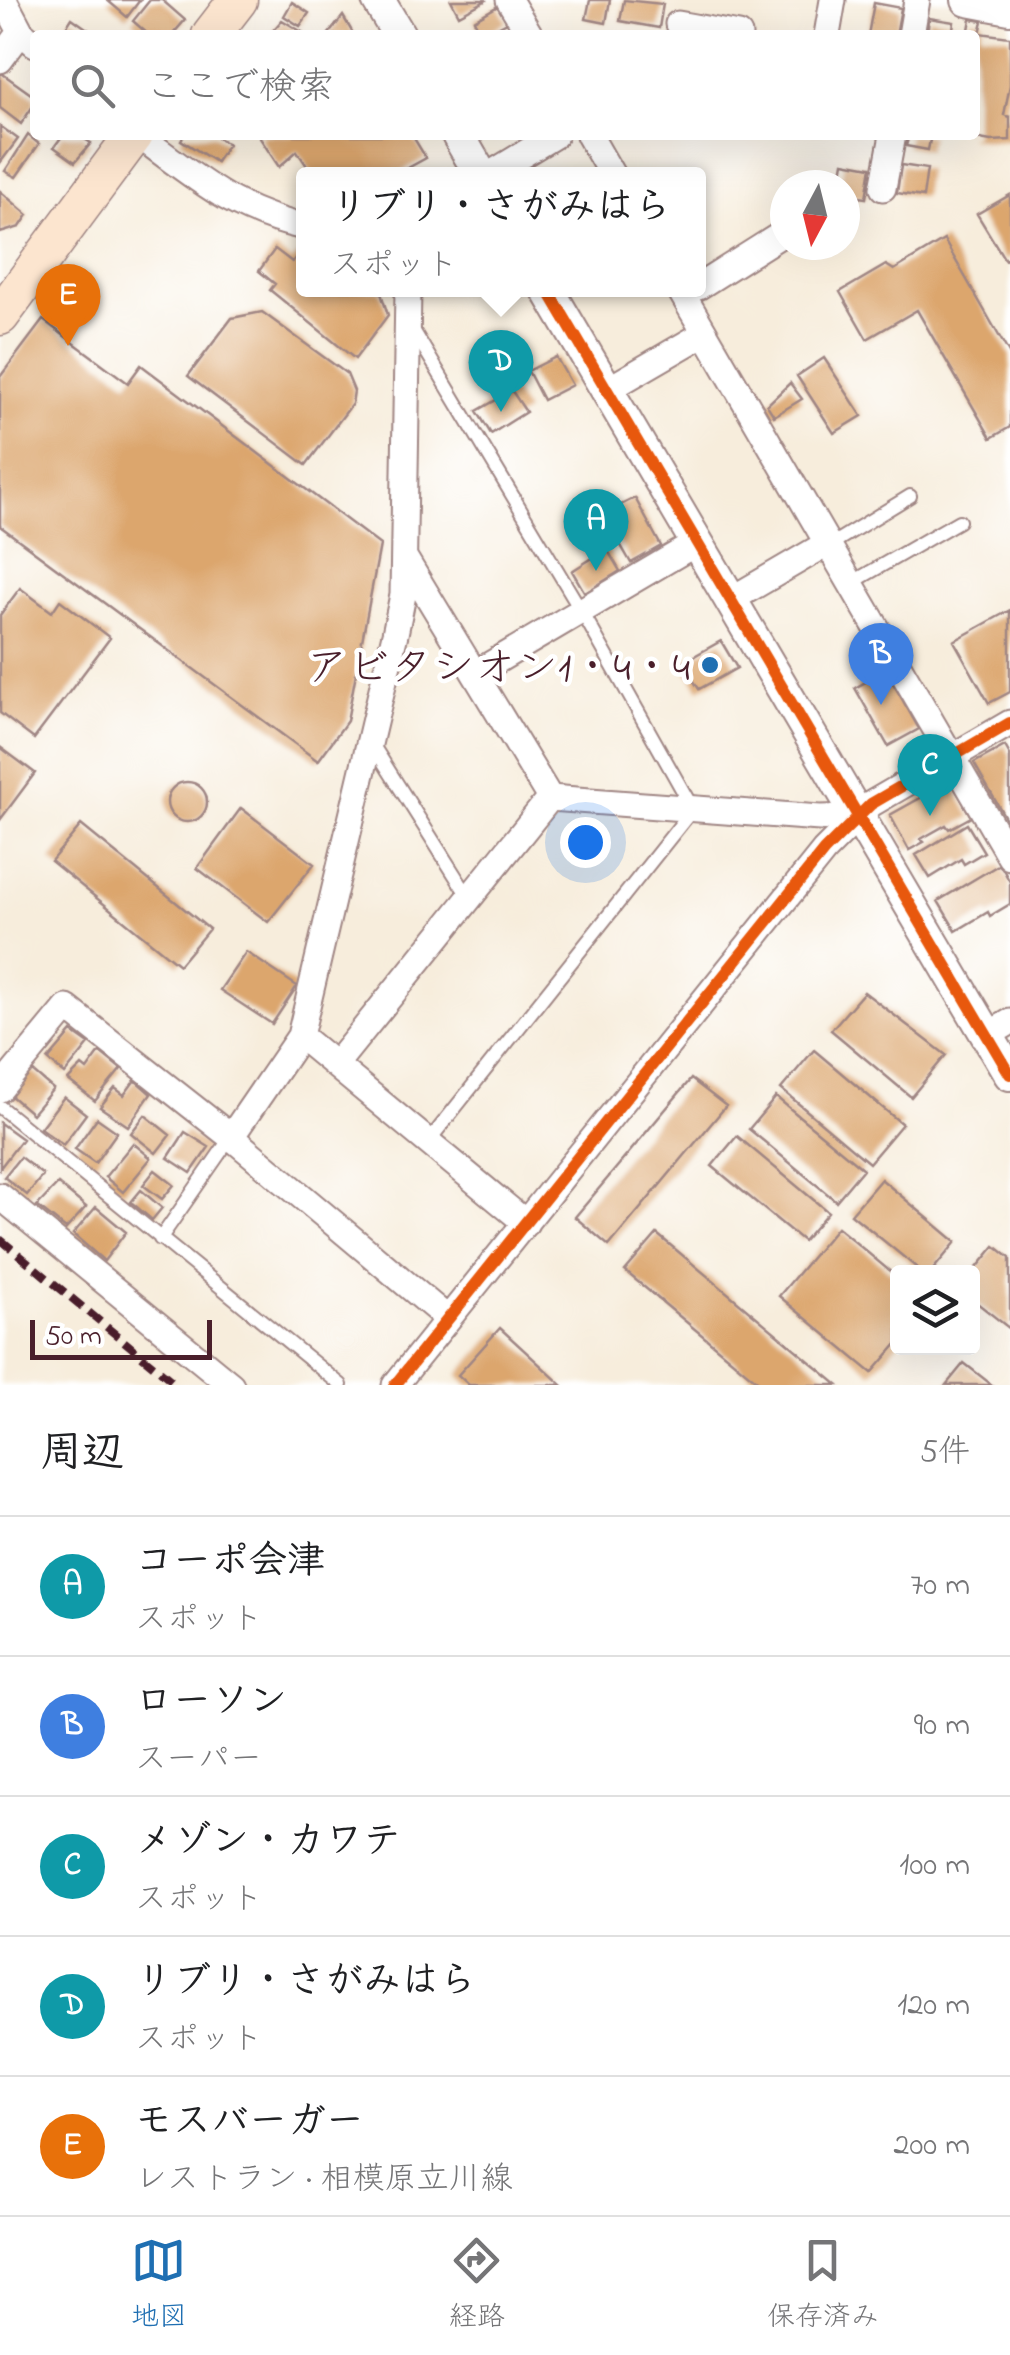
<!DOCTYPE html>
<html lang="ja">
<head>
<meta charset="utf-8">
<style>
  body { margin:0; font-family:"Indie Flower","Klee One",sans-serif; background:#f2f2f2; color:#202124 }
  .controls { position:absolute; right:30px; bottom:30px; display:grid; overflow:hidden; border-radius:10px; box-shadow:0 10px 40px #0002 }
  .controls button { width:90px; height:90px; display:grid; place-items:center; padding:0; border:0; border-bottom:2px solid #e0e0e0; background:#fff; color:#202124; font:50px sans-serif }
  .compass { position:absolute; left:770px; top:170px; width:90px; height:90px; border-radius:50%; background:#fff; box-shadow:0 10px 40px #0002; rotate:187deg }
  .scale { position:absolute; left:30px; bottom:25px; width:182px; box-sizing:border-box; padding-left:10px; border:5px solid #4a1f2b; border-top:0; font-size:28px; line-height:35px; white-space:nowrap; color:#4a1f2b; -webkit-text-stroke:8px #fff; paint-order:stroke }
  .you { position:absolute; left:585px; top:842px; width:35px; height:35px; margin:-25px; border:8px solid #fff; border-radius:50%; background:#1a73e8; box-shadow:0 0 0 15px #1a73e833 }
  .badge { display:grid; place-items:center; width:65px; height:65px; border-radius:50%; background:#1f6fb2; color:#fff; font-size:32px; font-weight:700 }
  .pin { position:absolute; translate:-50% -82px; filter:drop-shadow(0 2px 5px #0008) }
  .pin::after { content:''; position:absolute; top:52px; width:35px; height:30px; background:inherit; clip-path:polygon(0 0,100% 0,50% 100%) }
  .popup { position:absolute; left:296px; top:167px; width:410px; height:130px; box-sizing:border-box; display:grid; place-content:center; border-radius:10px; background:#fff; filter:drop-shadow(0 2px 8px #0005); font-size:32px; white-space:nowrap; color:#757577 }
  .popup b { font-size:38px; color:#202124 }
  .popup::after { content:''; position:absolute; left:50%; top:100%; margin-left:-20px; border:20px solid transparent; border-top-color:#fff }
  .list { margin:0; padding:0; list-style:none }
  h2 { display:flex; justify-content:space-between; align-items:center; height:130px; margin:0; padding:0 40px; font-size:42px }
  h2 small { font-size:32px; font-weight:400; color:#757577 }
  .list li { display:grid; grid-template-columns:65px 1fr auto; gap:30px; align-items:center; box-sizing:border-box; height:140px; padding:0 40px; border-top:2px solid #e0e0e0 }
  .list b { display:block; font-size:38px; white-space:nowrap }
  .list p { margin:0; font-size:32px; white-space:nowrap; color:#757577 }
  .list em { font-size:32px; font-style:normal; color:#757577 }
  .icon { flex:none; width:55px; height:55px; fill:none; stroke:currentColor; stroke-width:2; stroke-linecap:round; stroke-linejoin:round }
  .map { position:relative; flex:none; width:1010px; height:1385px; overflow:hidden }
  .search { position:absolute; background:#fff; box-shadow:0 10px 40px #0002; left:30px; right:30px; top:30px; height:110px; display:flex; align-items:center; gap:25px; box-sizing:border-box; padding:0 35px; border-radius:10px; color:#757577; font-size:38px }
  .sheet { height:830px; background:#fff }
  nav { display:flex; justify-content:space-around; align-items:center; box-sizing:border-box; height:140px; border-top:2px solid #e0e0e0; background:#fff; font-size:28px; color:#757577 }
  nav a { display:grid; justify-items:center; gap:5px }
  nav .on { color:#1f6fb2 }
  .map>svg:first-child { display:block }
</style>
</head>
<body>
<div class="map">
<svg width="1010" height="1385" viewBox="0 0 1010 1385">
  <rect width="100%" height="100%" fill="#fff"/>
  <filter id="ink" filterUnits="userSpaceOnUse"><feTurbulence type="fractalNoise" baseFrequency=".01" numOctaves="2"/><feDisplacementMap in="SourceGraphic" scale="20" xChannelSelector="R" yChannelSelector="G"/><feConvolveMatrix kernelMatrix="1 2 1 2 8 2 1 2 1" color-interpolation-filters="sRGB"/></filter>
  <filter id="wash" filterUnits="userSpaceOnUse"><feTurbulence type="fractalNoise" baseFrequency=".0048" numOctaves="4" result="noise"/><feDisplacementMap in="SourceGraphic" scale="40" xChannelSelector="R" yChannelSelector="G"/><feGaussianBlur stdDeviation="2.25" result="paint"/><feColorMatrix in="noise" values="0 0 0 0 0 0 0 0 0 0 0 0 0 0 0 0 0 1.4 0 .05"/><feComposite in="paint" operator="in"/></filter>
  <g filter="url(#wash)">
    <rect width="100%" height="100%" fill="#f7eddc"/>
    <g id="blocks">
      <path fill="#dca66d" d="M107,0H140L127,17Z
        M150,0H162L185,20L172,35H149L133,21Z
        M451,0H487L459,15Z
        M590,0H610L606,23L586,19Z
        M624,0L663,4L659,28L620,21Z
        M292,2L309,13L300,26L284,16Z
        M874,3L901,8L896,35H868Z
        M498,6L507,22L482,35L474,20Z
        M343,16L354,35H328Z
        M72,18L96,35H61Z
        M929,18L954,22L952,35H927Z
        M971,19L983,21L980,33L1010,37V85L1004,115L1010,117V140L991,141L968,137L975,135V35H968Z
        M282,20L307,35H269Z
        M0,72L35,97V103L21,124L0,108Z
        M0,126L18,139L0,163Z
        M28,135L39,144L16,177L5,171Z
        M63,135H85L83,138L91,143L75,162L54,147Z
        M184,135H213L228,144L216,162L181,140Z
        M264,135H412L426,158L395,175H313L297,151L279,167L260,138Z
        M909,135H931L928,150L906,146Z
        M844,162L871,167L866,198L845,195V185H840Z
        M901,165L927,169L923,197L897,193Z
        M0,191L28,215L20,227L0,233Z
        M1010,195V258L1005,260L977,214Z
        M944,240L1010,355V427L991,438L917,310L867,339L840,292L886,265L894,270Z
        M304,248V290H380L388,315L355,359L270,290L275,284L259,271L275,249L292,262Z
        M262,312L347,374L354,391L352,404L306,465L188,376L232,318Z
        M43,320L128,383L141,365L380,545L347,721L318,761L0,526V377Z
        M556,357L572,385L543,400L528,371Z
        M824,358L862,416L834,433L797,376Z
        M790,383L802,399L774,416L767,405Z
        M512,391L526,412L491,434L477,411Z
        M635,498L661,546L631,563L603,514Z
        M607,549L620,571L585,593L572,571Z
        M20,588L52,612L60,600L110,638L34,739L0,713V615Z
        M1010,610V692L989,703L954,641Z
        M721,641L737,668L699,689L682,663Z
        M878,657L919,729L888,746L855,688L871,679L863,666Z
        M1005,746L1010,755V826L974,763Z
        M0,747L35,773L0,820Z
        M951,781L971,817L949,829L946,825L921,839L924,842L909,850L890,815Z
        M167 802a20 20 0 1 1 40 0a20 20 0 1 1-40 0Z
        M241,808L314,864L268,922L197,868Z
        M967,824L984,852L964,864L961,859L930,878L916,855Z
        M81,825L209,929L179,965L51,861Z
        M1000,864L1010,882V904L990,916L988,912L956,931L938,901Z
        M246,952L297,986L272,1024L220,990Z
        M864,992L946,1055L911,1097L831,1030Z
        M72,1032L89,1044L65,1074L48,1060Z
        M814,1050L902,1124L869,1163L781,1089Z
        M100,1052L121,1069L95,1101L68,1080L82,1066L87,1070Z
        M31,1070L53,1089L32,1114L10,1095Z
        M691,1079L726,1106L609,1246L575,1217Z
        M135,1080L151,1094L128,1126L100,1107L115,1088L124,1095Z
        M64,1097L86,1114L63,1145L40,1128Z
        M776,1097L863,1169L836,1201L749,1129Z
        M145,1115L170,1135L156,1153L131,1133Z
        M97,1118L117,1132L95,1163L75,1149Z
        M0,1123L22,1139L0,1168Z
        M185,1132L209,1147L191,1173L168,1158Z
        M737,1136L828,1212L803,1241L712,1166Z
        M133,1143L151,1158L123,1192L105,1177Z
        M20,1157L43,1175L27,1195L4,1177Z
        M155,1170L174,1185L162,1199L143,1185Z
        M881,1179L956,1242L931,1272H922L851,1214Z
        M58,1184L86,1207L66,1229L37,1206Z
        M141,1190L162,1208L152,1220L131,1202Z
        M96,1207L126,1232L104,1261L73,1234Z
        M837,1227L898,1278V1343L872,1373L779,1296Z
        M657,1234L838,1385H762L625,1271Z
        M995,1246L1010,1258V1329L972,1299V1274Z
        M500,1328L562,1385H469L458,1375Z
        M964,1363L992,1385H946Z"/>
    </g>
  </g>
  <g filter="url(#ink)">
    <use href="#blocks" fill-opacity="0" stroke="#a08684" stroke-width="2.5"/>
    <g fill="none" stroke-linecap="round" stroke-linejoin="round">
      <defs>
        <path id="service" d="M412,328L581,610L693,809L428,1142
          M830,545L910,496
          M853,582L959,521
          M372,744L470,899
          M0,1107L341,1385
          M160,1239L231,1137"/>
        <path id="minor" d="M4,0L21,32L35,44
          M509,0L530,35
          M678,24L739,35
          M827,35L833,0
          M911,35L917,0
          M0,60L21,32
          M138,135C195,177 232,211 304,227
          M589,135L612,175
          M489,175L555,135
          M883,188L893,135
          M698,287L785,232
          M680,290L1010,857
          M607,390L705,333
          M404,557L550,798L820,818L857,817
          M732,599L828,543
          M476,673L698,542
          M988,1035L1010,1022
          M300,1036L526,1223
          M335,1065L550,798
          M0,1089L67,1008L231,1137L448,1319
          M231,1137L300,1036L395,634L403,595L408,290
          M0,1196L231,1385
          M395,1385L824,851L871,804L1010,723"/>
        <path id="tertiary" d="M378,0L399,35
          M968,0L1010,8
          M458,135L481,175
          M548,290L1010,1074"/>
        <path id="secondary" d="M211,35L238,0
          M0,316L134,135"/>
      </defs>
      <use href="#service" stroke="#a08684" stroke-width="16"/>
      <use href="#minor" stroke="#a08684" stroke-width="29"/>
      <use href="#tertiary" stroke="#a08684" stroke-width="36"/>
      <use href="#secondary" stroke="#a08684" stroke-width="41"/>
      <use href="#service" stroke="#fff" stroke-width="12"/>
      <use href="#minor" stroke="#fff" stroke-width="25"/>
      <use href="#tertiary" stroke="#fff" stroke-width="32"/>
      <use href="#secondary" stroke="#fce5cf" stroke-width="38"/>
      <path stroke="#4a1f2b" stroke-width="8" stroke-dasharray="15 8" stroke-linecap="butt" d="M0,1239L177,1385"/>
      <defs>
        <path id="cycleway" d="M548,290L1010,1074
          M395,1385L824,851L871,804L1010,723"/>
      </defs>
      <use href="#cycleway" stroke="#fff" stroke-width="19"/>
      <use href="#cycleway" stroke="#e8590c" stroke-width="12"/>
    </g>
  </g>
  <circle fill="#1f6fb2" stroke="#fff" stroke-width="4" cx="710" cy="665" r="10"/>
  <g text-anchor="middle" stroke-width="9" stroke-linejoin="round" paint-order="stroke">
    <g font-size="42" fill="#4a1f2b" stroke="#fff" text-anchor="end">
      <text x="690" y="680">アビタシオン1・4・4</text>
    </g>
  </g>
</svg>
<div class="controls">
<button><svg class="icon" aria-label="layers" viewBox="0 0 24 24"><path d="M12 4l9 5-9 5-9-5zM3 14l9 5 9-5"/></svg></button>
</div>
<svg class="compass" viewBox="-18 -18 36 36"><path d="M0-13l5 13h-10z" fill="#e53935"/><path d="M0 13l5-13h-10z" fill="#757577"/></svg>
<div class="scale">50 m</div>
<div class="you"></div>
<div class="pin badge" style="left:596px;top:571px;background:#0f9aa8">A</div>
<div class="pin badge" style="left:881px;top:705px;background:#3f7fe0">B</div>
<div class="pin badge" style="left:930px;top:816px;background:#0f9aa8">C</div>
<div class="pin badge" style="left:501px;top:412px;background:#0f9aa8">D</div>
<div class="popup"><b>リブリ・さがみはら</b>スポット</div>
<div class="pin badge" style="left:68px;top:346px;background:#e8710a">E</div>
<div class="search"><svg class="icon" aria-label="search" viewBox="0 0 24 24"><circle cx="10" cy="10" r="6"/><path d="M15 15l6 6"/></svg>ここで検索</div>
</div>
<section class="sheet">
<h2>周辺<small>5件</small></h2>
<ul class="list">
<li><span class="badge" style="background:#0f9aa8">A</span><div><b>コーポ会津</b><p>スポット</p></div><em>70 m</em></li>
<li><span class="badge" style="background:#3f7fe0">B</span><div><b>ローソン</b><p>スーパー</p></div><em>90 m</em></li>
<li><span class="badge" style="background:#0f9aa8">C</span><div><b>メゾン・カワテ</b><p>スポット</p></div><em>100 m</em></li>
<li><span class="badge" style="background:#0f9aa8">D</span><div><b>リブリ・さがみはら</b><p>スポット</p></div><em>120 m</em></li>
<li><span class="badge" style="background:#e8710a">E</span><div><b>モスバーガー</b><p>レストラン · 相模原立川線</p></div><em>200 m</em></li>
</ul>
</section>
<nav>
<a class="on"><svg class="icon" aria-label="map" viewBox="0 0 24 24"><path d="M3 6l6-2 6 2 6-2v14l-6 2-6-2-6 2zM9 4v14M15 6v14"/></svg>地図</a>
<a><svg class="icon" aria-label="directions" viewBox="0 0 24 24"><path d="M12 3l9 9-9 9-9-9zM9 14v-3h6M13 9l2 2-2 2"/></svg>経路</a>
<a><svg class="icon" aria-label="saved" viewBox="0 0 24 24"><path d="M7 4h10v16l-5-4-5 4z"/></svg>保存済み</a>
</nav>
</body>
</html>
